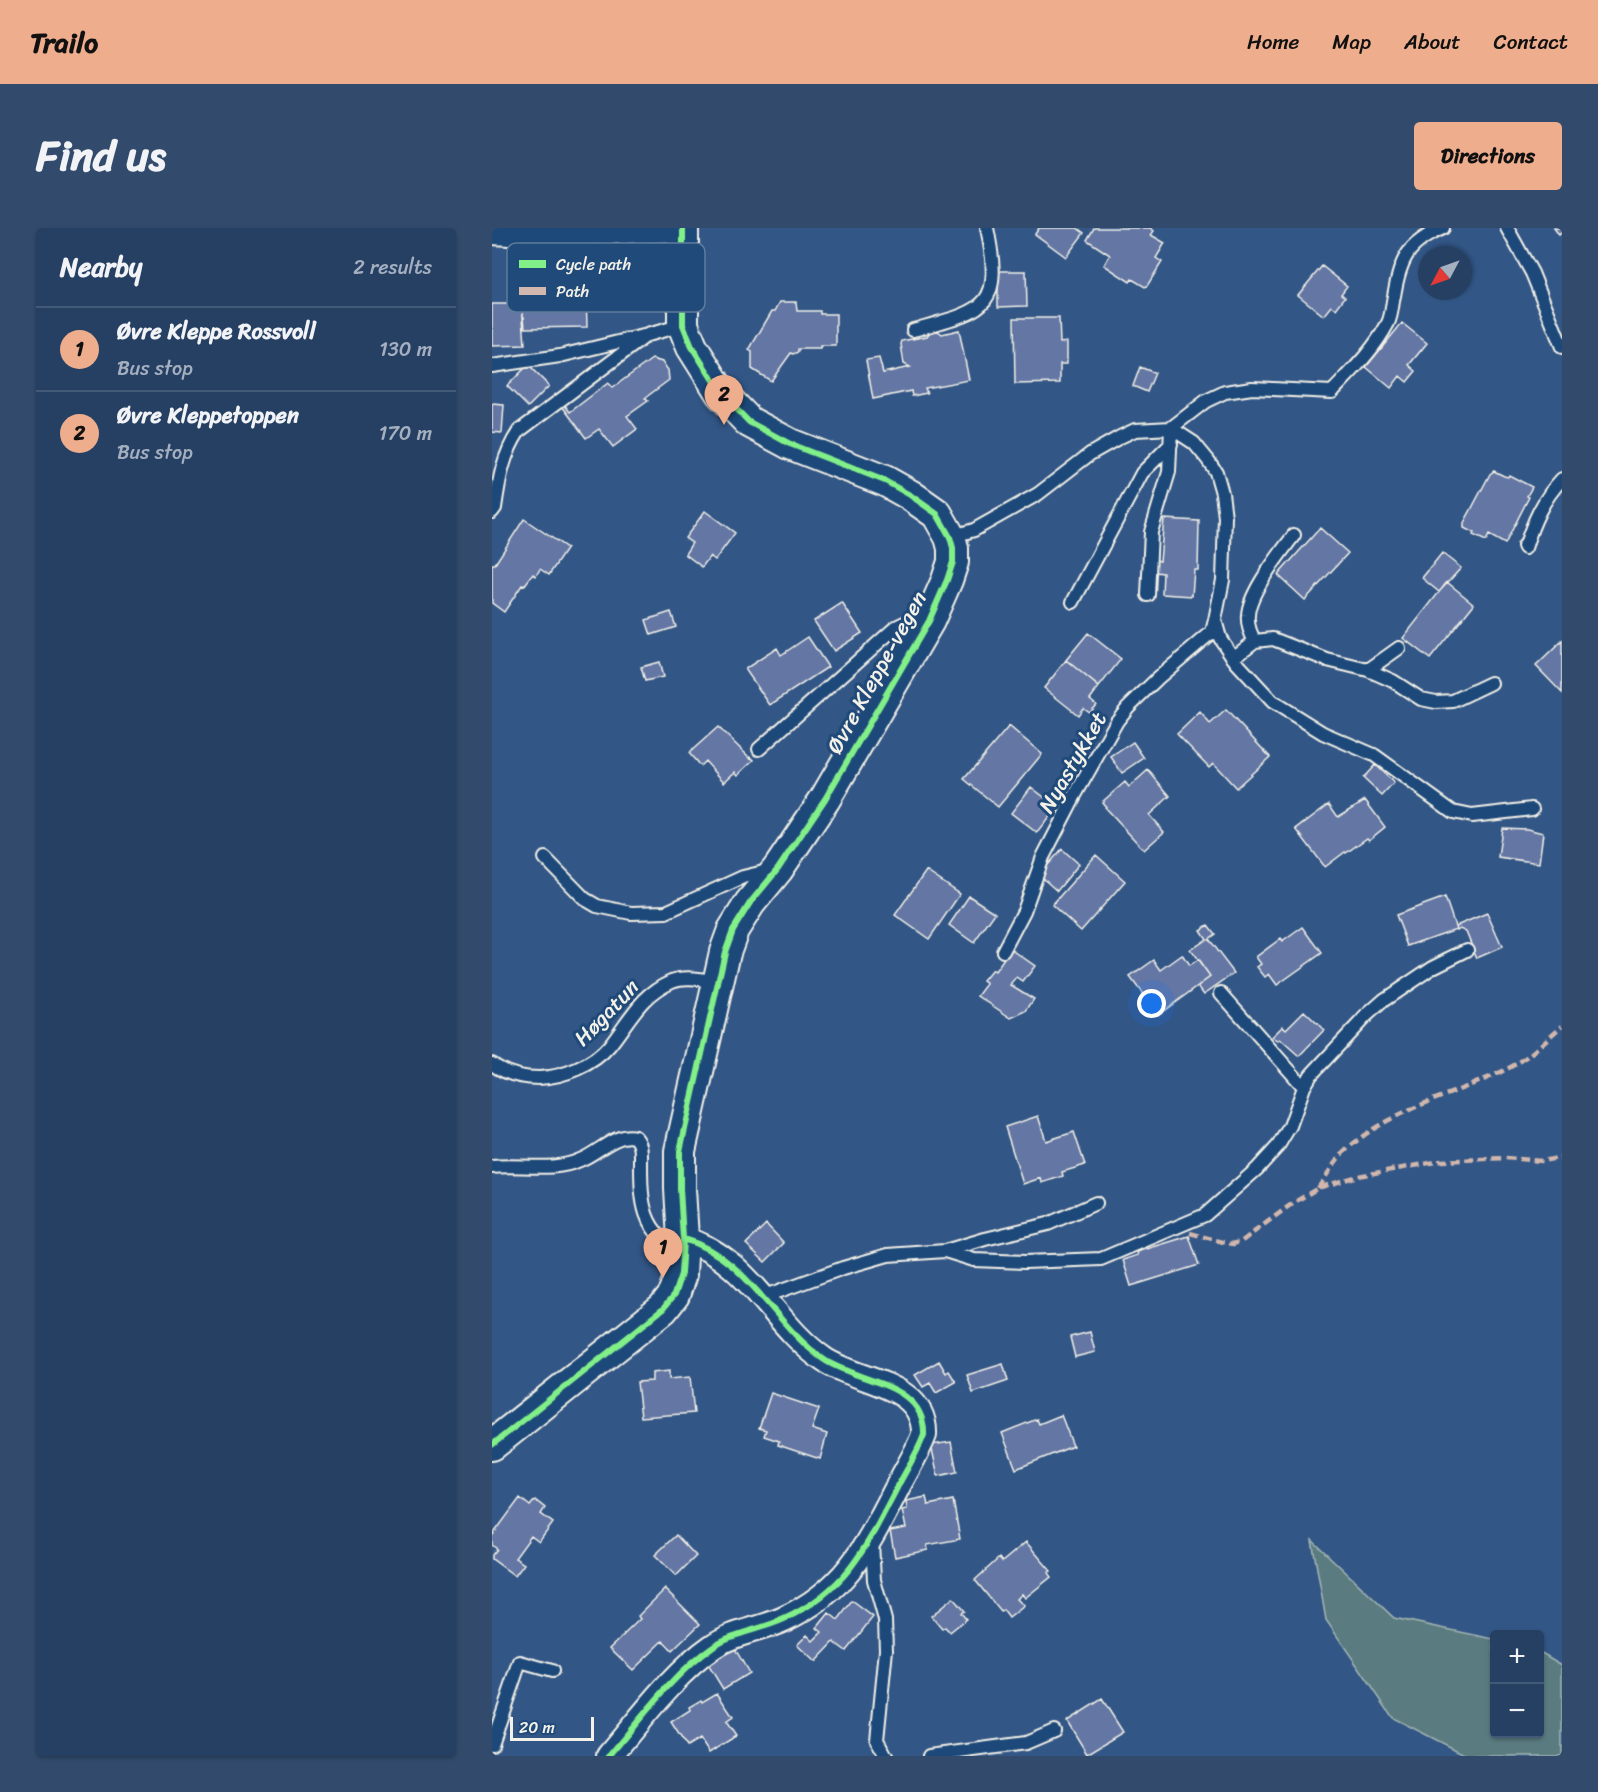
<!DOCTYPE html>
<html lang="en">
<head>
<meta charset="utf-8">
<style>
  body { margin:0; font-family:Sriracha,sans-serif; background:#324b6d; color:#f1f3f6 }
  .controls { position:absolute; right:18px; bottom:18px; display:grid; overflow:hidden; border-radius:6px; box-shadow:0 2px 4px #0004 }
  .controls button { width:54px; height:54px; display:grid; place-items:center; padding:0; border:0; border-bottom:2px solid #425978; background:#264064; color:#f1f3f6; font:30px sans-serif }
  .compass { position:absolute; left:926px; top:18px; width:54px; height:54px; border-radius:50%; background:#264064; box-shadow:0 2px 4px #0004; rotate:229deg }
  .scale { position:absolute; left:18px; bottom:15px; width:84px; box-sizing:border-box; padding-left:6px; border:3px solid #f4f1e8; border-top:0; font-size:16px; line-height:21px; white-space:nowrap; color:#f4f1e8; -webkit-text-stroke:4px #1f4a7a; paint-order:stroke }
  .you { position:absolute; left:660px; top:776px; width:21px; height:21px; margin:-15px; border:4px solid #fff; border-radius:50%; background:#1a73e8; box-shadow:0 0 0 9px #1a73e833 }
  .badge { display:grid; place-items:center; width:39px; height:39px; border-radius:50%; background:#eead8d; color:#111; font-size:20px; font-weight:700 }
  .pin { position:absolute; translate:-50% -50px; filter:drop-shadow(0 2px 3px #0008) }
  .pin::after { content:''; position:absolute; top:32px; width:21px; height:18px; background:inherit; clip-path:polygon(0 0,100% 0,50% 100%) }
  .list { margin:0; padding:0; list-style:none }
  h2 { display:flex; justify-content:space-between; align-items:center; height:78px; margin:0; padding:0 24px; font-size:26px }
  h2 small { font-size:20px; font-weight:400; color:#a4afbf }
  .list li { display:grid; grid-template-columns:39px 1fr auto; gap:18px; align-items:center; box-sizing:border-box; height:84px; padding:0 24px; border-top:2px solid #425978 }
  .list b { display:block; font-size:22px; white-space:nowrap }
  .list p { margin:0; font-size:20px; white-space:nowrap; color:#a4afbf }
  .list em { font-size:20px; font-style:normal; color:#a4afbf }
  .map { position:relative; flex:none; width:1070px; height:1528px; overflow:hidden; border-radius:6px }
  header { display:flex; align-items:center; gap:36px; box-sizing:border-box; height:84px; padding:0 30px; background:#eead8d; color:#111 }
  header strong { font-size:28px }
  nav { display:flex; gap:33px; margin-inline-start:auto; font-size:21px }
  .intro { display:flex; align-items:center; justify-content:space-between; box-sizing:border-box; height:144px; padding:0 36px }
  h1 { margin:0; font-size:42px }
  .button { padding:15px 27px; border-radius:6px; background:#eead8d; color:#111; font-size:21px; font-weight:700 }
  main { display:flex; gap:36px; padding:0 36px }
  aside { flex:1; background:#264064; border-radius:6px; box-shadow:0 2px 4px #0004 }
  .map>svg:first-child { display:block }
</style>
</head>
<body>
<header>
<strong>Trailo</strong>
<nav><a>Home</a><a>Map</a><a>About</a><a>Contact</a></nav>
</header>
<div class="intro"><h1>Find us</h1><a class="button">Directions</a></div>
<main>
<aside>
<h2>Nearby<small>2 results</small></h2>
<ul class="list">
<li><span class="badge">1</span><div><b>Øvre Kleppe Rossvoll</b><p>Bus stop</p></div><em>130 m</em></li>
<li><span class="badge">2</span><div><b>Øvre Kleppetoppen</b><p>Bus stop</p></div><em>170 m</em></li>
</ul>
</aside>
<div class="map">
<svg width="1070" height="1528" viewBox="0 0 1070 1528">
  <rect width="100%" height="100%" fill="#325686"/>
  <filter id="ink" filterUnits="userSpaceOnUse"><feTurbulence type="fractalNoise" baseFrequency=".0167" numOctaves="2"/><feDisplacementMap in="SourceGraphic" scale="12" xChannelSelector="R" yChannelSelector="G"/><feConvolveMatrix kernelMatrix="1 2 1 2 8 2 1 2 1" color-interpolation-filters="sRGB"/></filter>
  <g filter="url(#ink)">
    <path fill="#5a7c81" stroke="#a7b6b4" stroke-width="1.5" d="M820,1312L902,1390L1002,1411V1506H1048V1424L1070,1437V1528H976L901,1490L834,1392Z"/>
    <path fill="#6376a4" stroke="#f4f1e8" stroke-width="1.5" d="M547,0H585L592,5L574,29L543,6Z
      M602,0H658L662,3L659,7L673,15L664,30L670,34L655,58L653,59L640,51L638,54L612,37L618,27L595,12Z
      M1062,0H1070V4L1067,7Z
      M40,25L41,42L54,41V65L94,64L95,99L33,100L32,89H31V26Z
      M830,38L855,58L849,66L853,69L844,81L840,78L832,88L806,67Z
      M506,43H534L535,78L506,79Z
      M288,74H304L305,83H328V86H344V118H328V121H306V124L301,126L299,125L279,153L260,141V124L257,122L280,83H283Z
      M0,76H30L33,117L0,118Z
      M522,90H567L568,115L575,114V136H568V155L523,156Z
      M910,95L935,115L917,137L924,143L915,154L908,148L899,160L874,139Z
      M467,102L477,152L433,160L435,165L420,168L419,163L381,171L374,132L387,130L391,145L418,139L412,136L409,116L410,113L435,108L438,104L446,103L450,106Z
      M160,131L170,134L176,142L177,152L153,170L156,173L135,188L145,201L121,219L107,201L94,210L70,178L72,176L78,184L116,155L120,160Z
      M36,137L57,158L36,179L15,158Z
      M648,139L663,145L655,164L641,158Z
      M0,176L12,177L10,205L0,204Z
      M1002,243L1012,248L1016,249L1017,247L1040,259L1035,268L1037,269L1013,316L997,307L994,313L981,307L982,305L972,300V295L998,246Z
      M213,283L243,305L223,332L218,328L210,339L193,326L200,315L193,310Z
      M32,291L75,320L57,347L48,341L44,348L41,346L32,358L30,357L12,384L0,375V336H3Z
      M672,291L707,293L706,342H702L700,368L670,366L671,345L663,344L664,332L668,333Z
      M828,300L856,325L813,372L786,347Z
      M950,325L969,340L947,364L930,350Z
      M955,354L982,376L938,431L911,410Z
      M350,375L370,405L342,423L322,393Z
      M179,384L184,399L159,407L154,392Z
      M596,405L629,431L607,459L574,432Z
      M316,409L336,439L278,477L253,441L285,420L289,427Z
      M1070,413V465L1044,438Z
      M574,432L607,459L598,471L604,476L597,484L591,480L586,487L552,460Z
      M167,434L171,449L153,453L149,439Z
      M734,482L778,529L744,560L721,535L717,539L685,506L708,484L718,496Z
      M517,498L550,526L506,579L472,551Z
      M226,499L258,530L259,529L262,532L246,547L243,544L232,554L213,533L208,538L197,525Z
      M641,514L652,530L630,545L619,529Z
      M883,537L902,555L890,568L871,550Z
      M656,542L678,568L657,587L672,604L652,622L613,580L614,579L610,574L633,554L637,559Z
      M539,559L565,579L545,605L519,585Z
      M873,572L893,599L877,612L875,610L854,625L853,624L833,639L804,601L837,576L846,589Z
      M1010,600L1035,601L1051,605L1047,635L1006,629Z
      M570,621L587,636L565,663L547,647Z
      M604,627L633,653L589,703L560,677Z
      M434,643L468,666L437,711L403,687Z
      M477,668L503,685L482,715L457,697Z
      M953,669L964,701L916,718L904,687Z
      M995,685L1010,719L985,730L974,703L968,700L965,702L964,698Z
      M716,697L723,706L716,711L742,745L712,766L706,758L718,749L698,722L714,711L708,702Z
      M811,699L830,725L785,757L777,746L773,749L765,739L769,736L764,729L788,711L790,714Z
      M519,721L543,738L531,754L525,750L519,757L542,771L534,783L519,790L486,768L495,756L491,753L500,742L503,744Z
      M690,727L697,738L706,732L718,749L666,787L638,749L662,732L669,742Z
      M812,783L832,802L807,828L788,811L786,813L780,809L791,798L794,801Z
      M546,888L554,913L582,904L593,937L570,944L571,948L550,955L549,950L531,956L513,899Z
      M274,996L292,1015L273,1034L254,1016Z
      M697,1008L707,1037L639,1058L631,1032L646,1027L645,1024Z
      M598,1104L603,1124L583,1129L578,1109Z
      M447,1133L454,1145L457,1143L464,1154L444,1165L438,1155L431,1159L423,1147Z
      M511,1136L516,1153L481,1165L475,1147Z
      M177,1143V1151L198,1149L202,1185L149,1189L145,1154L160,1153V1145Z
      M279,1165L327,1181L320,1201L335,1206L328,1231L286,1217L287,1213L272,1208L274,1202L267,1200Z
      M569,1187L581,1218L524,1241L510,1205L545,1191L547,1196Z
      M459,1214L465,1244L446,1248L439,1217Z
      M434,1269L436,1277L461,1272L468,1311L435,1317L436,1322L403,1329L398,1303L414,1300L410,1282L415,1281L414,1273Z
      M28,1270L38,1278L43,1272L53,1280L49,1286L61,1295L47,1314L39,1308L23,1330L32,1336L23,1348L0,1331V1327L5,1321L0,1317V1308Z
      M184,1307L204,1328L184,1348L163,1327Z
      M534,1314L559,1343L556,1345L559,1349L533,1370L530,1366L525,1371L532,1378L517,1390L511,1382L509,1384L483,1352L507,1330L510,1334Z
      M173,1361L208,1396L180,1423L171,1413L141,1442L118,1420L148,1391L146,1388Z
      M461,1370L472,1383L469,1385L474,1391L458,1404L453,1399L450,1401L439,1388Z
      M360,1373L381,1389L354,1423L342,1414L323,1434L305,1417L315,1407L321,1413L330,1404L325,1400L337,1385L346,1392Z
      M242,1419L257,1445L231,1461L215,1435Z
      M225,1465L241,1489L234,1494L244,1508L217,1525L208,1511L195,1519L179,1494L198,1482L197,1479L209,1472L210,1474Z
      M610,1471L631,1504L595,1526L575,1493Z"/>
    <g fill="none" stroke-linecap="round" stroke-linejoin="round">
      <defs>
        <path id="service" d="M1015,0L1040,45L1070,119
          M421,102C492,82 512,82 495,0
          M0,138L68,128L151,108
          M0,284L3,280C7,252 11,227 27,203L155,107L191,97
          M458,309L482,302L546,266L598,226L628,209L643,202L679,200L702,215L716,232L724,244L730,265L733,289L731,352L723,392L728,410L744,434L781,474L831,505L882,527L961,584L980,588L1040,581
          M1032,318L1033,320C1041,294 1051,271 1070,251
          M656,367L659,304L677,244L679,200L714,173L733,164L760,160L840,164C861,142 882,122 896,95C900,87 900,76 902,68C908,31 916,15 951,0
          M581,374L650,245L679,216
          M763,413C758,405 755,397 756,387C757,364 788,326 802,307
          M741,430L763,413L781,411L835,432L876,442L907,420
          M876,442L901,453L929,471L944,474L961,473L999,455
          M267,521L404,399L423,390L436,393
          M53,630L93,671L105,678L139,685L174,684L251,649L276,643
          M511,723L532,683L551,629L582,569L625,493L636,479L666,450L720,404L723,392
          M729,765L812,859
          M0,836C15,847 30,850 47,850C72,849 101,837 117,818C138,792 148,767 180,753C194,747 212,752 226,754
          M0,939C28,936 62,944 88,932C105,926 124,904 143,909C150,916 149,925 149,935C149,975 150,1003 189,1024
          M453,1023L493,1011L556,996L604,975
          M271,1069L351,1040L396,1027L453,1023L482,1032L533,1034L609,1031L713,987L765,941L786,918L798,898L812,859L819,847L875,787L892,772L941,739L975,722
          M380,1314L382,1352L393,1392L394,1422L385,1512L394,1528
          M0,1516L28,1434L60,1443
          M437,1528L534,1515L562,1503"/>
        <path id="minor" d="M0,4C20,5 41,7 61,7C104,6 148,0 191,2
          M117,1528C149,1491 180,1447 220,1419C241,1404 269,1402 292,1391C355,1362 375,1318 405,1260C414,1242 425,1226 432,1207C434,1154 365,1155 331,1131C279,1094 256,1029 191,1011"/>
        <path id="tertiary" d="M0,1217L171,1081L182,1067L189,1046L191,1011L188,961V923L233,724L241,702L258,675L286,641L333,571L437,393L455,352L461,334V320L458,309L445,286L418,267L393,253L298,216L257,194L229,165L200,119L191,97V0"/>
      </defs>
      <use href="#service" stroke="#f4f1e8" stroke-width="16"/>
      <use href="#minor" stroke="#f4f1e8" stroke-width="28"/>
      <use href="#tertiary" stroke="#f4f1e8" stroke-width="34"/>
      <use href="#service" stroke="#1f4a7a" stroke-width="12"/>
      <use href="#minor" stroke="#1f4a7a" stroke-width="24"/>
      <use href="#tertiary" stroke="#1f4a7a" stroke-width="30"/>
      <path stroke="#d1b7ad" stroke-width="4.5" stroke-dasharray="9 4.5" stroke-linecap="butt" d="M826,960C834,949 841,936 850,926C898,878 967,868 1024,836C1041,826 1055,810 1070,798
        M698,1005L731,1014L741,1016L750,1013L801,975L826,960L866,948L949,933L1013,930L1051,933L1070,929"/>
      <defs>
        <path id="cycleway" d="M0,1217L171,1081L182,1067L189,1046L191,1011L188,961V923L233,724L241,702L258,675L286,641L333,571L437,393L455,352L461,334V320L458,309L445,286L418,267L393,253L298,216L257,194L229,165L200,119L191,97V0
          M117,1528C149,1491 180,1447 220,1419C241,1404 269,1402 292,1391C355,1362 375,1318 405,1260C414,1242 425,1226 432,1207C434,1154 365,1155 331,1131C279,1094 256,1029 191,1011"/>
      </defs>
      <use href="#cycleway" stroke="#1f4a7a" stroke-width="10"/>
      <use href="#cycleway" stroke="#82f089" stroke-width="6"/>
    </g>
  </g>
  <g text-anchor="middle" stroke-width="6" stroke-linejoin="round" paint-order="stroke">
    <g font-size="22" fill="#f4f1e8" stroke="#1f4a7a">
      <text transform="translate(384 444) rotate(-61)" y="8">Øvre Kleppe-vegen</text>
      <text transform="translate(580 534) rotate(-60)" y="8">Nyastykket</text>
      <text transform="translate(114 784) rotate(-46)" y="8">Høgatun</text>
    </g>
  </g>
  <rect x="15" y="15" width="198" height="69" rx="9" fill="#1f4a7a" stroke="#5f7c9b" stroke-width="1.5"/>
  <rect x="27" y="32" width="27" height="8" fill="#82f089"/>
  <rect x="27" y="59" width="27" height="8" fill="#d1b7ad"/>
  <g font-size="16" fill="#f4f1e8">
    <text x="64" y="42">Cycle path</text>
    <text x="64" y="69">Path</text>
  </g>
</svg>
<div class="controls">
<button>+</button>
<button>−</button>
</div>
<svg class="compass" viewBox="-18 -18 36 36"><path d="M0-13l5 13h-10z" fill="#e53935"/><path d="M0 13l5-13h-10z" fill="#a4afbf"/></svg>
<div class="scale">20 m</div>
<div class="you"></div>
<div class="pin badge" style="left:171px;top:1050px">1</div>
<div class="pin badge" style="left:232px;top:197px">2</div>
</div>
</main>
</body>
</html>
